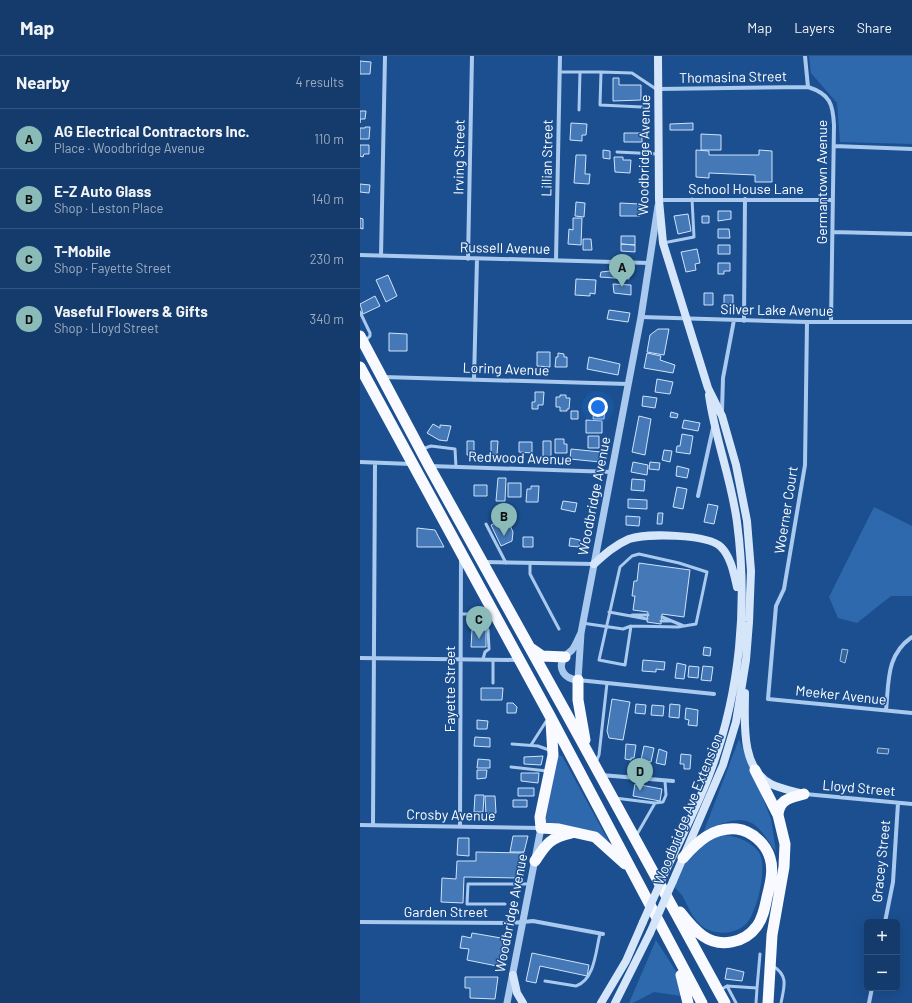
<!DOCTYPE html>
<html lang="en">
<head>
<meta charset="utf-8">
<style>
  body { margin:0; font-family:Barlow,sans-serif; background:#214673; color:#f1f3f6 }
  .controls { position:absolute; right:12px; bottom:12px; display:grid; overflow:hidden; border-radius:6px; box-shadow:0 4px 16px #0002 }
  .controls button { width:36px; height:36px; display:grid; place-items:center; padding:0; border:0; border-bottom:1px solid #33557e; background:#143b6b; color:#f1f3f6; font:20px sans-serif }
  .you { position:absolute; left:238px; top:351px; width:14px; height:14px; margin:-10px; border:3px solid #fff; border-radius:50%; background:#1a73e8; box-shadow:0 0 0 6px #1a73e833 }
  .badge { display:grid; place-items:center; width:26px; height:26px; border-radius:50%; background:#8bbbb9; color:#111; font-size:13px; font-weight:700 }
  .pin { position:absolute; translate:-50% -33px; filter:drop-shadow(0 1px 2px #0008) }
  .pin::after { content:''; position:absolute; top:21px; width:14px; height:12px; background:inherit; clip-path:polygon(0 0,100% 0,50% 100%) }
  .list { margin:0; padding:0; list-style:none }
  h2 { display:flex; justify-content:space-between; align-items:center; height:52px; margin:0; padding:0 16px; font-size:17px }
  h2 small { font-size:13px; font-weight:400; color:#9dadc1 }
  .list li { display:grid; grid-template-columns:26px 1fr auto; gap:12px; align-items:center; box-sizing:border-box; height:60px; padding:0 16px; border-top:1px solid #33557e }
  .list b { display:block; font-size:15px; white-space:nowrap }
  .list p { margin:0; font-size:13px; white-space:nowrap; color:#9dadc1 }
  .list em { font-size:13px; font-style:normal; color:#9dadc1 }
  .map { position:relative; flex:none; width:552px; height:947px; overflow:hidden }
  header { display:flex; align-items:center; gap:24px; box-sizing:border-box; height:56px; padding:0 20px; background:#143b6b; border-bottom:1px solid #33557e }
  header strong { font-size:19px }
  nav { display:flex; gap:22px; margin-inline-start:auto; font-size:14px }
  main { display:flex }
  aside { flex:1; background:#143b6b }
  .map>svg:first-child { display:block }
</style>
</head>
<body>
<header>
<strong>Map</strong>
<nav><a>Map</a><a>Layers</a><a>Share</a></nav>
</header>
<main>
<aside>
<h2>Nearby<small>4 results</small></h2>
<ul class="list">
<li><span class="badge">A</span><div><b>AG Electrical Contractors Inc.</b><p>Place · Woodbridge Avenue</p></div><em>110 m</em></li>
<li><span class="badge">B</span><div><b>E-Z Auto Glass</b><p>Shop · Leston Place</p></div><em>140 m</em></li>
<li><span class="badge">C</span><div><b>T-Mobile</b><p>Shop · Fayette Street</p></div><em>230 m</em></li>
<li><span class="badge">D</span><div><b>Vaseful Flowers &amp; Gifts</b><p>Shop · Lloyd Street</p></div><em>340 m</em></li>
</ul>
</aside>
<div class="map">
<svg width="552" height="947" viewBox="0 0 552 947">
  <rect width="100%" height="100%" fill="#1b4f8f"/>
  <path fill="#2e69ad" d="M449,0H552V88L480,86L477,47L451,17Z
    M514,451L552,470V540H531L497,567L478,562L469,541Z
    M379,683L411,763L416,796C410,788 405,778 397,771C383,757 359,768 344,775Z
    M196,699L202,700L248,784L247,785C225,770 212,772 187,770L183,766Z
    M364,779C378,781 389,784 398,795C409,808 397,857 386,868C377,877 361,879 349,874C335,869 329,852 323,841C321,837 316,833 313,830L327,801L343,784Z
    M296,884L319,920L321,940L294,936L273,947H269Z"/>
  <path fill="#3c6290" stroke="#9cc4f0" d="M482,593L488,594L485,607L480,605Z
    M518,692L529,693L528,698L517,697Z"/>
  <path fill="#4478b7" stroke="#cfe3fa" d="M0,5L11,6L10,18H0Z
    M253,22H259V29H281V44L253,45Z
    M0,55H6L5,63H0V67Z
    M211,67L227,68L226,79H222V85L210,84Z
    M333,67V74H310V68Z
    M5,71H10L9,83H0V72H5Z
    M264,77H282V86H264Z
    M341,78L361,79V94H341Z
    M0,89H9V98H4L3,101L0,100Z
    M243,94L250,95V103L243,102Z
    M336,94L349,95V99H399V94L412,95V126H395V119L349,117V122L336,121Z
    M216,99H226L225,118H230L229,128L214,127Z
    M254,101H263V104H271L270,117L255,116Z
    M0,128L10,129L9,137L0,136Z
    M216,146L225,147L224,161L215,160Z
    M260,147L280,148V160H260Z
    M358,155H371V163L358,165Z
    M328,158L331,175L318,178L314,160Z
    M342,160H349V167H342Z
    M0,162L3,163V173L0,172Z
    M213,162H222L221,189L208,188L209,173L213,174Z
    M358,173H369L370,182H358Z
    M261,180H275V189L261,188Z
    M223,183H231L232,194H223Z
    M261,188L275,189V196L261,195Z
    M358,189H370V198H358Z
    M337,193L340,207L335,208L336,214L326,216L321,196Z
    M358,207H370V215H364V218H358Z
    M250,215H269V223L240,221L241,216Z
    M28,219L37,240L26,246L16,224Z
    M216,223L236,224L235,238L230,237V240L215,239Z
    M253,228L271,229V239L254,237Z
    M344,237H353V249H344Z
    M364,239H373V250H364Z
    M15,240L20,250L3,258L0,248Z
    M249,254L270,257L268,266L247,263Z
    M298,273H309L304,299L287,296L290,279Z
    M29,277L47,278V295H29Z
    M177,296H190V311L177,310Z
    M198,297L204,298V301H207V311H195L196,301H198Z
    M287,297L301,300L300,304L315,309L313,317L284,312Z
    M229,301L260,308L258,319L227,313Z
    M297,323L313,326L310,338L295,336Z
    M175,336H184L183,349H178V353H172V346H175Z
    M200,339H206V342H210L209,353H207V355H200V351H196V341H200Z
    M283,340L297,342L295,352L282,350Z
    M234,351H245L244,363H233Z
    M211,355H218V363H211Z
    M311,356L318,358L317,362L310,361Z
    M279,360L291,363L285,399L272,396Z
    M226,364L242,365V377H226Z
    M324,364L340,367L338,375L322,372Z
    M73,368L80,372V369L91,370L87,385L79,384L67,377Z
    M322,378L333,380L330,398L316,396L317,390H320Z
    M228,380H239V392H228Z
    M195,383H204V388H207V397H195Z
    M107,385H114V399H107Z
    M131,385H138L137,399L131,398Z
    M183,385H191V402H183Z
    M159,386H172V397L159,396Z
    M211,393L241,396L240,406L210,403Z
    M304,394L312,395L310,406L302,404Z
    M273,406L288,409L287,419L271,416Z
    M290,406L300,407L299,414L289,413Z
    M317,410L329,413L327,422L316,420Z
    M138,422H146L145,445H136Z
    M272,423L285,424L284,435L271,434Z
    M148,427H161V441H148Z
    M114,429H127V440H114Z
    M171,430H179L178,446H166L167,433H171Z
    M317,431L327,433L323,453L313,451Z
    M268,443L287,444V453L268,452Z
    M203,445L217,447L215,456L201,453Z
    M348,448L358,450L354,468L344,466Z
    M298,457H303L302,468H297Z
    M266,460L280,461L279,470L266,469Z
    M142,464L149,467L153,476L152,485L141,490L131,469Z
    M57,472L75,474L84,491H57Z
    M163,481H173V491H163Z
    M210,482L220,484L219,491L209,490Z
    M279,507L330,514L324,561L302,558L301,568L287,566L288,556L273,554L275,540H272L274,525H277Z
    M112,574H126V591H111Z
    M344,591L351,592L350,600L343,599Z
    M283,604L305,606L304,614L296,613V616L282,615Z
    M317,607L326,609L324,623L315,622Z
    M329,610L339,611L338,622L328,621Z
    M343,610L353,611L351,625L341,624Z
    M121,632H143L142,644H121Z
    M252,643L270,646L263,684L249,682L247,675Z
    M147,647H153L157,651L156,657H147Z
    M276,648L286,649L285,658L275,657Z
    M310,648L320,649L319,662L309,661Z
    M292,649L304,650L303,660L291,659Z
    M326,652L338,654L337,670L328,669L329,664L325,663Z
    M117,664L128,665L127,673H117Z
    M115,681L130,682V691L114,690Z
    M266,688L276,689L274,702H271V704L265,703Z
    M284,690L294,692L291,706L281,704Z
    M299,693L307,696L305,709L296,707Z
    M321,698L331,699L330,713H324V708H320Z
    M183,700L181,709L164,708V701Z
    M118,703L130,704V712H117Z
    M117,714H127L126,722L117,723Z
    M161,717H179L178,727L161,725Z
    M275,728L302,733L300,745L273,740Z
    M158,732H174V740H158Z
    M115,739H124L123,756H114Z
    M125,740H135L136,757L126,758Z
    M153,744H167V751H153Z
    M153,780H168L164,796H150Z
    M98,782H109V800L97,799Z
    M116,796L164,797L159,822L104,821L103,847L81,846L82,822L96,823L97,805H116Z
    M112,877L147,883L142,911L107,904L109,893L100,892L102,880L111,882Z
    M172,897L229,909L227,920L180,910L176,927L166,925Z
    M367,912L384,916L382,925L365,923Z
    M105,921H138L135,943L110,942V932H105Z"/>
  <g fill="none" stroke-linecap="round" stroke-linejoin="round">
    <path stroke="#a9c9ee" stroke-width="3" d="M200,16H241
      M282,51L240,49L241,16L272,17L296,33
      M219,54L220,16
      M257,96L298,98
      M303,187L334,181L332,143
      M0,256L10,277V280L5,285
      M62,393L71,390L95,393L96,411
      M126,468L146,507
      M170,507V518L199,573
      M249,556L287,563
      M101,558H119L128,574L129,593L125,596L123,603
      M119,558L131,557
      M272,559H288
      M302,561L324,570
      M301,565H310
      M222,567L263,573L271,570L318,571L336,568L347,516L319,507L279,498L272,500L260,511L239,604L265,609L271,570
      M133,627V604
      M152,688L178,690L189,694
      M171,689L187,664
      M236,706L239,699L247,627
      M151,711L187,715
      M255,742L295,747L276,780
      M295,747L303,746L306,739L305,725
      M145,848H107L108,828H170
      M413,910C429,920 424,931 421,947
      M185,925L216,930C235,924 236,893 240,878
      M367,930L376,947
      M360,934L367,930L397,932L400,898
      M396,947L397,932"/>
    <path stroke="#a9c9ee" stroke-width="4" d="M445,0L448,31
      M298,33L448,31C470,38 473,48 474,69L471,266
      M474,90L552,93
      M299,144H473
      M473,176L552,178
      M0,199L289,207
      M21,200L25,0
      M108,203L112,0
      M196,204L200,0
      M281,261L447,266H552
      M384,265L385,143
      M447,266L445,409L424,533L416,550L408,643L552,657
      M23,321L268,328
      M114,324L117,203
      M362,355L363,322L374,264
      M0,406L51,408
      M70,410L252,416
      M338,440L353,372
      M124,506L234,508
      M0,602L158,604
      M218,624L354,638
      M526,654C529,625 526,599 552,581
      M241,719L313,725
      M445,738L552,748
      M0,769L180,772
      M13,769L15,407
      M100,770L101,503
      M0,866L152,867L173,865L243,878
      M525,866L533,826L538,747
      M509,947L512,932"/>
    <path stroke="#a9c9ee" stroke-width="7" d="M221,577C218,582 216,589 212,594C210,596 207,598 205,600C196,613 205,623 218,624L221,577L281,261L298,150
      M147,947L181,772"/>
    <path stroke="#d6e6fa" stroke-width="8" d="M298,0L299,144L303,187L348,332L362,360L376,409L387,465L391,515L389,566L386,604L376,666L363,709L313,825
      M234,508C245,498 255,489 269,483C286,477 348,478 361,491C371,501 374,518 377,531
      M385,637C385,665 380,712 411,728C421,733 433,735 444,738
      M306,814C321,781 339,748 351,714C380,636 388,549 377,466C371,421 355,383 349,339
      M153,919L157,937L163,947
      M241,947L266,905L283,866
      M255,947L290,877"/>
    <path stroke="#f8faff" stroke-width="11" d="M0,280L69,410L205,655L365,947
      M0,311L190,660L342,947
      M172,593L182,600L205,601
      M218,624V644L225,684
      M191,666L193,699L180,761L181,772L199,773L235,781L265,808
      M395,714L418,759L425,788L424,811L412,879L408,947
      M418,759C419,743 430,742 444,738
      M175,805C186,788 191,781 211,777
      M320,856C327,865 334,874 343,880C360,892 385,887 397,870C403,862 405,851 407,841C410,829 414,814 410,802C406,788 392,775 377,773C353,771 338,785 323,802
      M321,919L328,947"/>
    <path stroke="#d6e6fa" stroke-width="8" d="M283,866L306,814
      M290,877L313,825"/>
  </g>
  <g text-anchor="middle" stroke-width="3" stroke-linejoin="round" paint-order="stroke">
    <g font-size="14" fill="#fff" stroke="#1b4f8f">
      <text transform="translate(373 21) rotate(-1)" y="5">Thomasina Street</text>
      <text transform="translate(284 99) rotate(-89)" y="5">Woodbridge Avenue</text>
      <text transform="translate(99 101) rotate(-89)" y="5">Irving Street</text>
      <text transform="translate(187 102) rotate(-89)" y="5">Lillian Street</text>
      <text transform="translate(462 126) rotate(-90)" y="5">Germantown Avenue</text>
      <text x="386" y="138">School House Lane</text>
      <text transform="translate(145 192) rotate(1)" y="5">Russell Avenue</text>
      <text transform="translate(417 254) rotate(1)" y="5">Silver Lake Avenue</text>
      <text transform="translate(146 313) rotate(2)" y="5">Loring Avenue</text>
      <text transform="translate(160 402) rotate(2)" y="5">Redwood Avenue</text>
      <text transform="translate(234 440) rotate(-79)" y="5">Woodbridge Avenue</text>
      <text transform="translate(426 454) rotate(-81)" y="5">Woerner Court</text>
      <text transform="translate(90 633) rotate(-90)" y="5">Fayette Street</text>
      <text transform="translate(481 639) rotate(6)" y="5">Meeker Avenue</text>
      <text transform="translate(499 732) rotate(5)" y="5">Lloyd Street</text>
      <text transform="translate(328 753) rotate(-68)" y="5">Woodbridge Ave Extension</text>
      <text transform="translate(91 759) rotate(1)" y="5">Crosby Avenue</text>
      <text transform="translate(521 805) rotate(-84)" y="5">Gracey Street</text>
      <text x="86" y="861">Garden Street</text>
      <text transform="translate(151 857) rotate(-79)" y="5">Woodbridge Avenue</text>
    </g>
  </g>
</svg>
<div class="controls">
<button>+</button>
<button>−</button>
</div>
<div class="you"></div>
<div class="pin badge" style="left:262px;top:231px">A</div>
<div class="pin badge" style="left:144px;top:480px">B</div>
<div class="pin badge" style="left:119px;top:583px">C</div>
<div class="pin badge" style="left:280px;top:735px">D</div>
</div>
</main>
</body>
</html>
